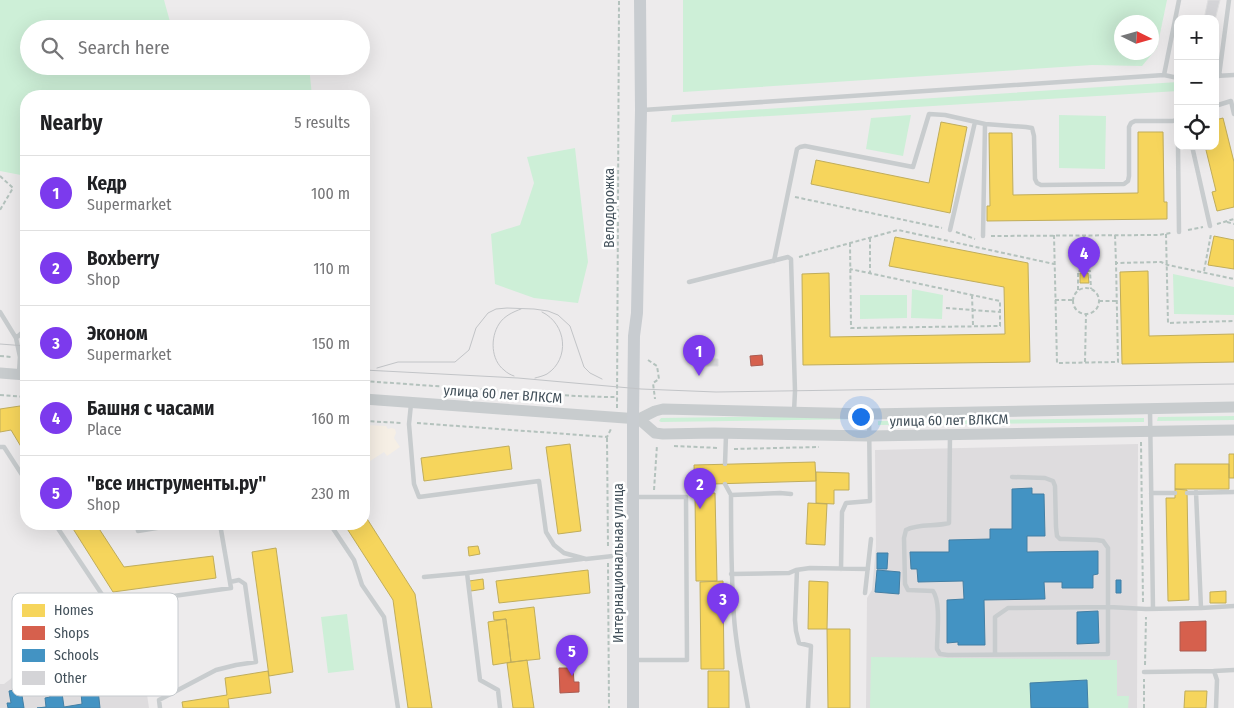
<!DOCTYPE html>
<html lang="en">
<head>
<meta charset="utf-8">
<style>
  body { margin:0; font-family:"Fira Sans Condensed",sans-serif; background:#f2f2f2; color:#202124 }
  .controls { position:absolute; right:15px; top:15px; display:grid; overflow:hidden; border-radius:10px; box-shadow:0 5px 20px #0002 }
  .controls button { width:45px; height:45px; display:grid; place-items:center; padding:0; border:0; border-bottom:1px solid #e0e0e0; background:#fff; color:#202124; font:25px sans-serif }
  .compass { position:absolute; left:1114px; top:15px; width:45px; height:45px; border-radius:50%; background:#fff; box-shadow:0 5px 20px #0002; rotate:95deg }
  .you { position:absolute; left:860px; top:416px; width:18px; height:18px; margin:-12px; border:4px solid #fff; border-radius:50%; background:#1a73e8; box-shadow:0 0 0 8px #1a73e833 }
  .badge { display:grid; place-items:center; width:32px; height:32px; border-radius:50%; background:#7c3aed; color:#fff; font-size:16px; font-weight:700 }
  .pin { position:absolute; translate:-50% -41px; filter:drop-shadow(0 1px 2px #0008) }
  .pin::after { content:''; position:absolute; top:26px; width:18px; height:15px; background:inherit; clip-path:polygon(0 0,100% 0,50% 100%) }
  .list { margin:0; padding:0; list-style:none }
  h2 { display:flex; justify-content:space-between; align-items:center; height:65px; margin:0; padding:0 20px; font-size:21px }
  h2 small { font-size:16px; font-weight:400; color:#757577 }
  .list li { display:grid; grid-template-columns:32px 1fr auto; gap:15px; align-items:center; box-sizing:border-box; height:75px; padding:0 20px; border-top:1px solid #e0e0e0 }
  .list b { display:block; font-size:19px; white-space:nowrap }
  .list p { margin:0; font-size:16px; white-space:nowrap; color:#757577 }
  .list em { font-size:16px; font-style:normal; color:#757577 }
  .icon { flex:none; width:28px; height:28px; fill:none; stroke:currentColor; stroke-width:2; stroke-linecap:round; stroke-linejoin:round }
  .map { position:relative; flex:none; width:1234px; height:708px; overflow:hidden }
  .search { position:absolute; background:#fff; box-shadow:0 5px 20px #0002; left:20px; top:20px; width:350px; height:55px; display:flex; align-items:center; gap:12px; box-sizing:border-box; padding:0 18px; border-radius:28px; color:#757577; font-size:19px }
  .panel { position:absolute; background:#fff; box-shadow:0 5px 20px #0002; left:20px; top:90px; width:350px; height:440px; border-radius:20px }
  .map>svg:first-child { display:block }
</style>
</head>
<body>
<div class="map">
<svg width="1234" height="708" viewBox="0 0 1234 708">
  <rect width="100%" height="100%" fill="#edebec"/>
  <path fill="#f6efe5" d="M366,425L386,426L388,429L391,428L395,429L396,433L394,438L400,447L387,456L384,452L364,465V426Z"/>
  <path fill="#dedcde" d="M1138,444L1137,708H866L867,598L872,590L876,547L875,450Z
    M138,635L149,708H0V684H4L40,656L53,650Z"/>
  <path fill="#cdefd7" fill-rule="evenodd" d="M0,0H164L172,29H29V66H309L312,96H26V176L0,171Z
    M683,0H1167L1157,48L1142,66L1092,65L683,92ZM1122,22H1152V52H1122Z
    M1178,82V91L671,122L672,115Z
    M911,115L903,156L866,149L871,118Z
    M1059,115L1106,116L1105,169L1059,168Z
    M575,148L588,262L578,303L534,298L495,284L491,234L520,225L534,183L527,157Z
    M1173,274L1234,287V315L1174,314Z
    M912,289L943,295L942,319L911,318Z
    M860,295H907V318L860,319Z
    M861,415V419L661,422L659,421L661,418Z
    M1234,416V420L1157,421L1158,417Z
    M1144,418V422L878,425V421Z
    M347,614L354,670L328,673L321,617Z
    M871,657L1117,660V696H1129L1128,708H870Z"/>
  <path fill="#f6d55c" stroke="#c0ad5b" d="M1223,118L1234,162V207L1217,211L1212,192L1216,191L1205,146H1215V120Z
    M941,122L967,127L950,213L811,184L816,160L929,183Z
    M1138,132H1163L1164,202H1167V219L987,221V206H990L989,133H1012L1013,195L1138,193Z
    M1214,236L1234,240V269L1208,265Z
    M895,237L1028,263L1030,362L803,365L802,274L829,273L830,337L1005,334L1004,287L889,266Z
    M1148,271L1149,336L1234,334V362L1122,364L1120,272Z
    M1080,273H1088L1089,283H1080Z
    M20,406L26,415V455L11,430L0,432V409Z
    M570,444L581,531L558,534L546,447Z
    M509,446L512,469L424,481L421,458Z
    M1229,454H1234V478H1229Z
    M815,462L816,481L712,484V493L695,494L694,465Z
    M1175,464H1229V489H1175Z
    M816,472L849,473V490H834V504L816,503Z
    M1175,489L1187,490L1189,600L1168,601L1166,498H1175Z
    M715,493L717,581H696L695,494Z
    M808,503L827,504L825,545L806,544Z
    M364,514L415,594L432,708H408L393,600L344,524H364Z
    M70,524H96L124,567L213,556L216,578L113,592Z
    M478,546L480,554L469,556L468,547Z
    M276,548L293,672L269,676L252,552Z
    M588,570L590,593L499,603L496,581Z
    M483,579L484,589L471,591L469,581Z
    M723,581L724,669H701L700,582Z
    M809,581L828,582L827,629H808Z
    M1226,591V603H1210V592Z
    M534,607L540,659L511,662L506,619L494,620L493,612Z
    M506,619L511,662L493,665L488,622Z
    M827,629H850V708H828Z
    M527,660L534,708H513L507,663Z
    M268,671L271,693L228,699L229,708H183L182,702L227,695L225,678Z
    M708,671H729V708H708Z
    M1185,691H1207L1206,708H1184Z"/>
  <path fill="#d6604d" stroke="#aa5b51" d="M762,355L763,365L751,366L750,356Z
    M1206,621V651H1180V622Z
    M559,668H573L574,682H579V692L560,693Z"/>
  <path fill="#4393c3" stroke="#437fa4" d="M1032,488V494H1044L1045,536H1027V552L1098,551V574L1093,575V588H1062V582H1044L1045,599L984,600L985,645H958V642L947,643V600L964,599L963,581L918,582L917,569H911L910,552H949V540L990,539V529H1012V489Z
    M877,553H888L887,569H877Z
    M877,570L900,572L899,594L875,592Z
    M1116,580H1121V593H1116Z
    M1098,611L1099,643L1077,644V612Z
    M97,680L100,708H37L46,707L45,698L50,697L48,688L61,686L64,707L82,704L81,693L86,692L84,682Z
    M1087,680L1088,708H1031L1030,683Z
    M21,689L24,708H8L7,703H11L9,691Z"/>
  <path fill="#d4d4d7" stroke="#dededf" d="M1208,0H1220L1215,20V19H1204Z
    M696,358L718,359V366H696Z"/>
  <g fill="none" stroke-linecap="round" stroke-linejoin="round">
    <path stroke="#b4c2bd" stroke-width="2" stroke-dasharray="4 2.5" stroke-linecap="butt" d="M0,176L13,188L0,210
      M795,197L942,228
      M1227,222L1234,224
      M1217,224L1234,219
      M1188,230L1203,227
      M956,232L975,239
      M1166,234L1168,323L1234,321
      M1054,235L1057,363L1118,362L1116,263
      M1084,235V271H1090L1091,289
      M1115,235L1116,263L1161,262L1168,265L1234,279
      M991,236L1158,235L1171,233
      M870,238V273
      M850,243L851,328L1000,326V301L850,269
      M799,257L898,230L1054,264
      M1204,271L1211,234
      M1073 301a13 13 0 1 1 26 0a13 13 0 1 1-26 0Z
      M1078,290V271H1084
      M972,295L973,325
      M1055,300H1073
      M1099,301H1117
      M946,308L1000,312
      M0,356L11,357
      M648,360L657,366L659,379L653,383L655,399
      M1085,362L1086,314
      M364,381L575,396L608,397H617
      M0,395L26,397
      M617,408L619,0
      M364,421L402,423
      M417,423L607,437L611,429
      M607,438L608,548
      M1141,442L1143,602
      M674,446L719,448
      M734,449L819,447
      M654,490L657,445
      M608,563L609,708
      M1145,665L1146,617
      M1144,708V679"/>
    <path stroke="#c8ccce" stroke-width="4.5" d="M1164,75L1178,78
      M1215,76L1234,75
      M1219,76L1229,0
      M1215,106L1231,101L1234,114
      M643,110L1164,75L1179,0
      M1178,126V127
      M1178,146L1179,232
      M1192,146L1210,226
      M950,230L975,122
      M983,236L985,124L1026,127L1032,128L1034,136L1035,179L1037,183L1041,185L1124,184L1128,181L1129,176V127L1131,123L1135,121H1173L1178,119
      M774,261L797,149L800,147L805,146L913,167L929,114L945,115L985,124
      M689,282L788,257L791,259L795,391L794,412
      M0,312L16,338L20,357L19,373
      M16,338L24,331L26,307
      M411,404L409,424L414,484L419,497L539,481L546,532L554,545L564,553L586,559L631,554
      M1150,410L1153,609
      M950,435L949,523C935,527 919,523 906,530L904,538L905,584L908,590L933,591C941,602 937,634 937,649L940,654L948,655L1108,654V548L1103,541L1097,540L1065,539H1060L1057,536L1056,527L1055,486L1053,481L1045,478L1012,477
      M0,447H4L26,481
      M725,464L726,435
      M725,484L731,495
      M1196,492L1201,608
      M1151,493H1175
      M1187,493L1234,492
      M635,497H686L687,660H635
      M55,524L109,605L231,588L220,524
      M137,524L138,531L181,524
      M330,524L354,560L362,585L384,617L398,708
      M841,569L842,512L846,503L870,501L869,416
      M797,570L795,620L796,631L799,643L811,646L808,708
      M467,573L480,680L498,690L500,708
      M731,574L789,573L796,570L810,568L868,569
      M424,577L467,573L582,559
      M865,593L871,539
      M995,654V617L1008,608L1109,607L1146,609L1201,608L1234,606
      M1214,671L1234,670
      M1144,672L1214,671L1217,680L1216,708
      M160,708L159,700L216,670L236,665L256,662L245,584L239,580L230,582
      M748,708C743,678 736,648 734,617C731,576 731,536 731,495L780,493L791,494"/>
    <path stroke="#c8ccce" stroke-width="11" d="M0,373L26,375
      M364,399L639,419L655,411L663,409L869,414L1234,407
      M639,419L655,433L663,434L714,433L869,436L1234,430"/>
    <path stroke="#c8ccd0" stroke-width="12" d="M633,708V418L634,336L637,313L641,110L640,0"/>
    <path stroke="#c2c4c7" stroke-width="1" d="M0,344L26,346
      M377,368L398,362H455L469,350L476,328L488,313L496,309L507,308L534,309L548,311L558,315L570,326L584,367L590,373L602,379
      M364,370L518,378L641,389L716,392L1234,384
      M514,376C511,375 507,373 504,370C491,360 490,338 499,324C504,316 513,312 521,309
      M535,378C539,377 543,376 547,374C570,359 567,324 542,312"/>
  </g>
  <g text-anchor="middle" stroke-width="5" stroke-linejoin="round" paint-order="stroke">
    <g font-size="14" fill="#42505a" stroke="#fff">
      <text transform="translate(609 208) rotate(-90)" y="5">Велодорожка</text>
      <text transform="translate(503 394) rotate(4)" y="5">улица 60 лет ВЛКСМ</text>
      <text transform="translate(949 420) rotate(-1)" y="5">улица 60 лет ВЛКСМ</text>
      <text transform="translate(618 563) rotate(-90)" y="5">Интернациональная улица</text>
    </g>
  </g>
  <rect x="12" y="593" width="166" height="103" rx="8" fill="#fff" stroke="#c6cace" stroke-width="1"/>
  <rect x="22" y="604" width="23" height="13" fill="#f6d55c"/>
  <rect x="22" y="626" width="23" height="14" fill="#d6604d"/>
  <rect x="22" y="649" width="23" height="13" fill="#4393c3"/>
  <rect x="22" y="671" width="23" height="14" fill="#d4d4d7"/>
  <g font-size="14" fill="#42505a">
    <text x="54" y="615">Homes</text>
    <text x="54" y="638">Shops</text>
    <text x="54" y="660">Schools</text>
    <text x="54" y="683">Other</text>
  </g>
</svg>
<div class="controls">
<button>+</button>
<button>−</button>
<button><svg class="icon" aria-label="locate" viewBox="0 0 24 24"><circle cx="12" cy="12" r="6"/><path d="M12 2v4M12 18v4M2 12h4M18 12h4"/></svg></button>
</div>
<svg class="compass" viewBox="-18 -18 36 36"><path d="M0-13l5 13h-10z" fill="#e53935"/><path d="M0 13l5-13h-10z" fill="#757577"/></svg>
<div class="you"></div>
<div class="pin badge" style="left:699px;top:376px">1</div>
<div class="pin badge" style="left:700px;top:509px">2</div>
<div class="pin badge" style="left:723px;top:624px">3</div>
<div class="pin badge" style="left:1084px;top:278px">4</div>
<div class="pin badge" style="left:572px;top:676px">5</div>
<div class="search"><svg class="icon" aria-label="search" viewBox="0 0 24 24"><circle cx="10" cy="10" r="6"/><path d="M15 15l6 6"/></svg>Search here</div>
<section class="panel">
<h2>Nearby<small>5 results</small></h2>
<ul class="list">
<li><span class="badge">1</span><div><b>Кедр</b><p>Supermarket</p></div><em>100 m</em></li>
<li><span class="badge">2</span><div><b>Boxberry</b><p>Shop</p></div><em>110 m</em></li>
<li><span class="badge">3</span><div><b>Эконом</b><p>Supermarket</p></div><em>150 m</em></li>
<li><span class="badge">4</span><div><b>Башня с часами</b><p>Place</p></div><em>160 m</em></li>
<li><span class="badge">5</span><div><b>&quot;все инструменты.ру&quot;</b><p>Shop</p></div><em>230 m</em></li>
</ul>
</section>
</div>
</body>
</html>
